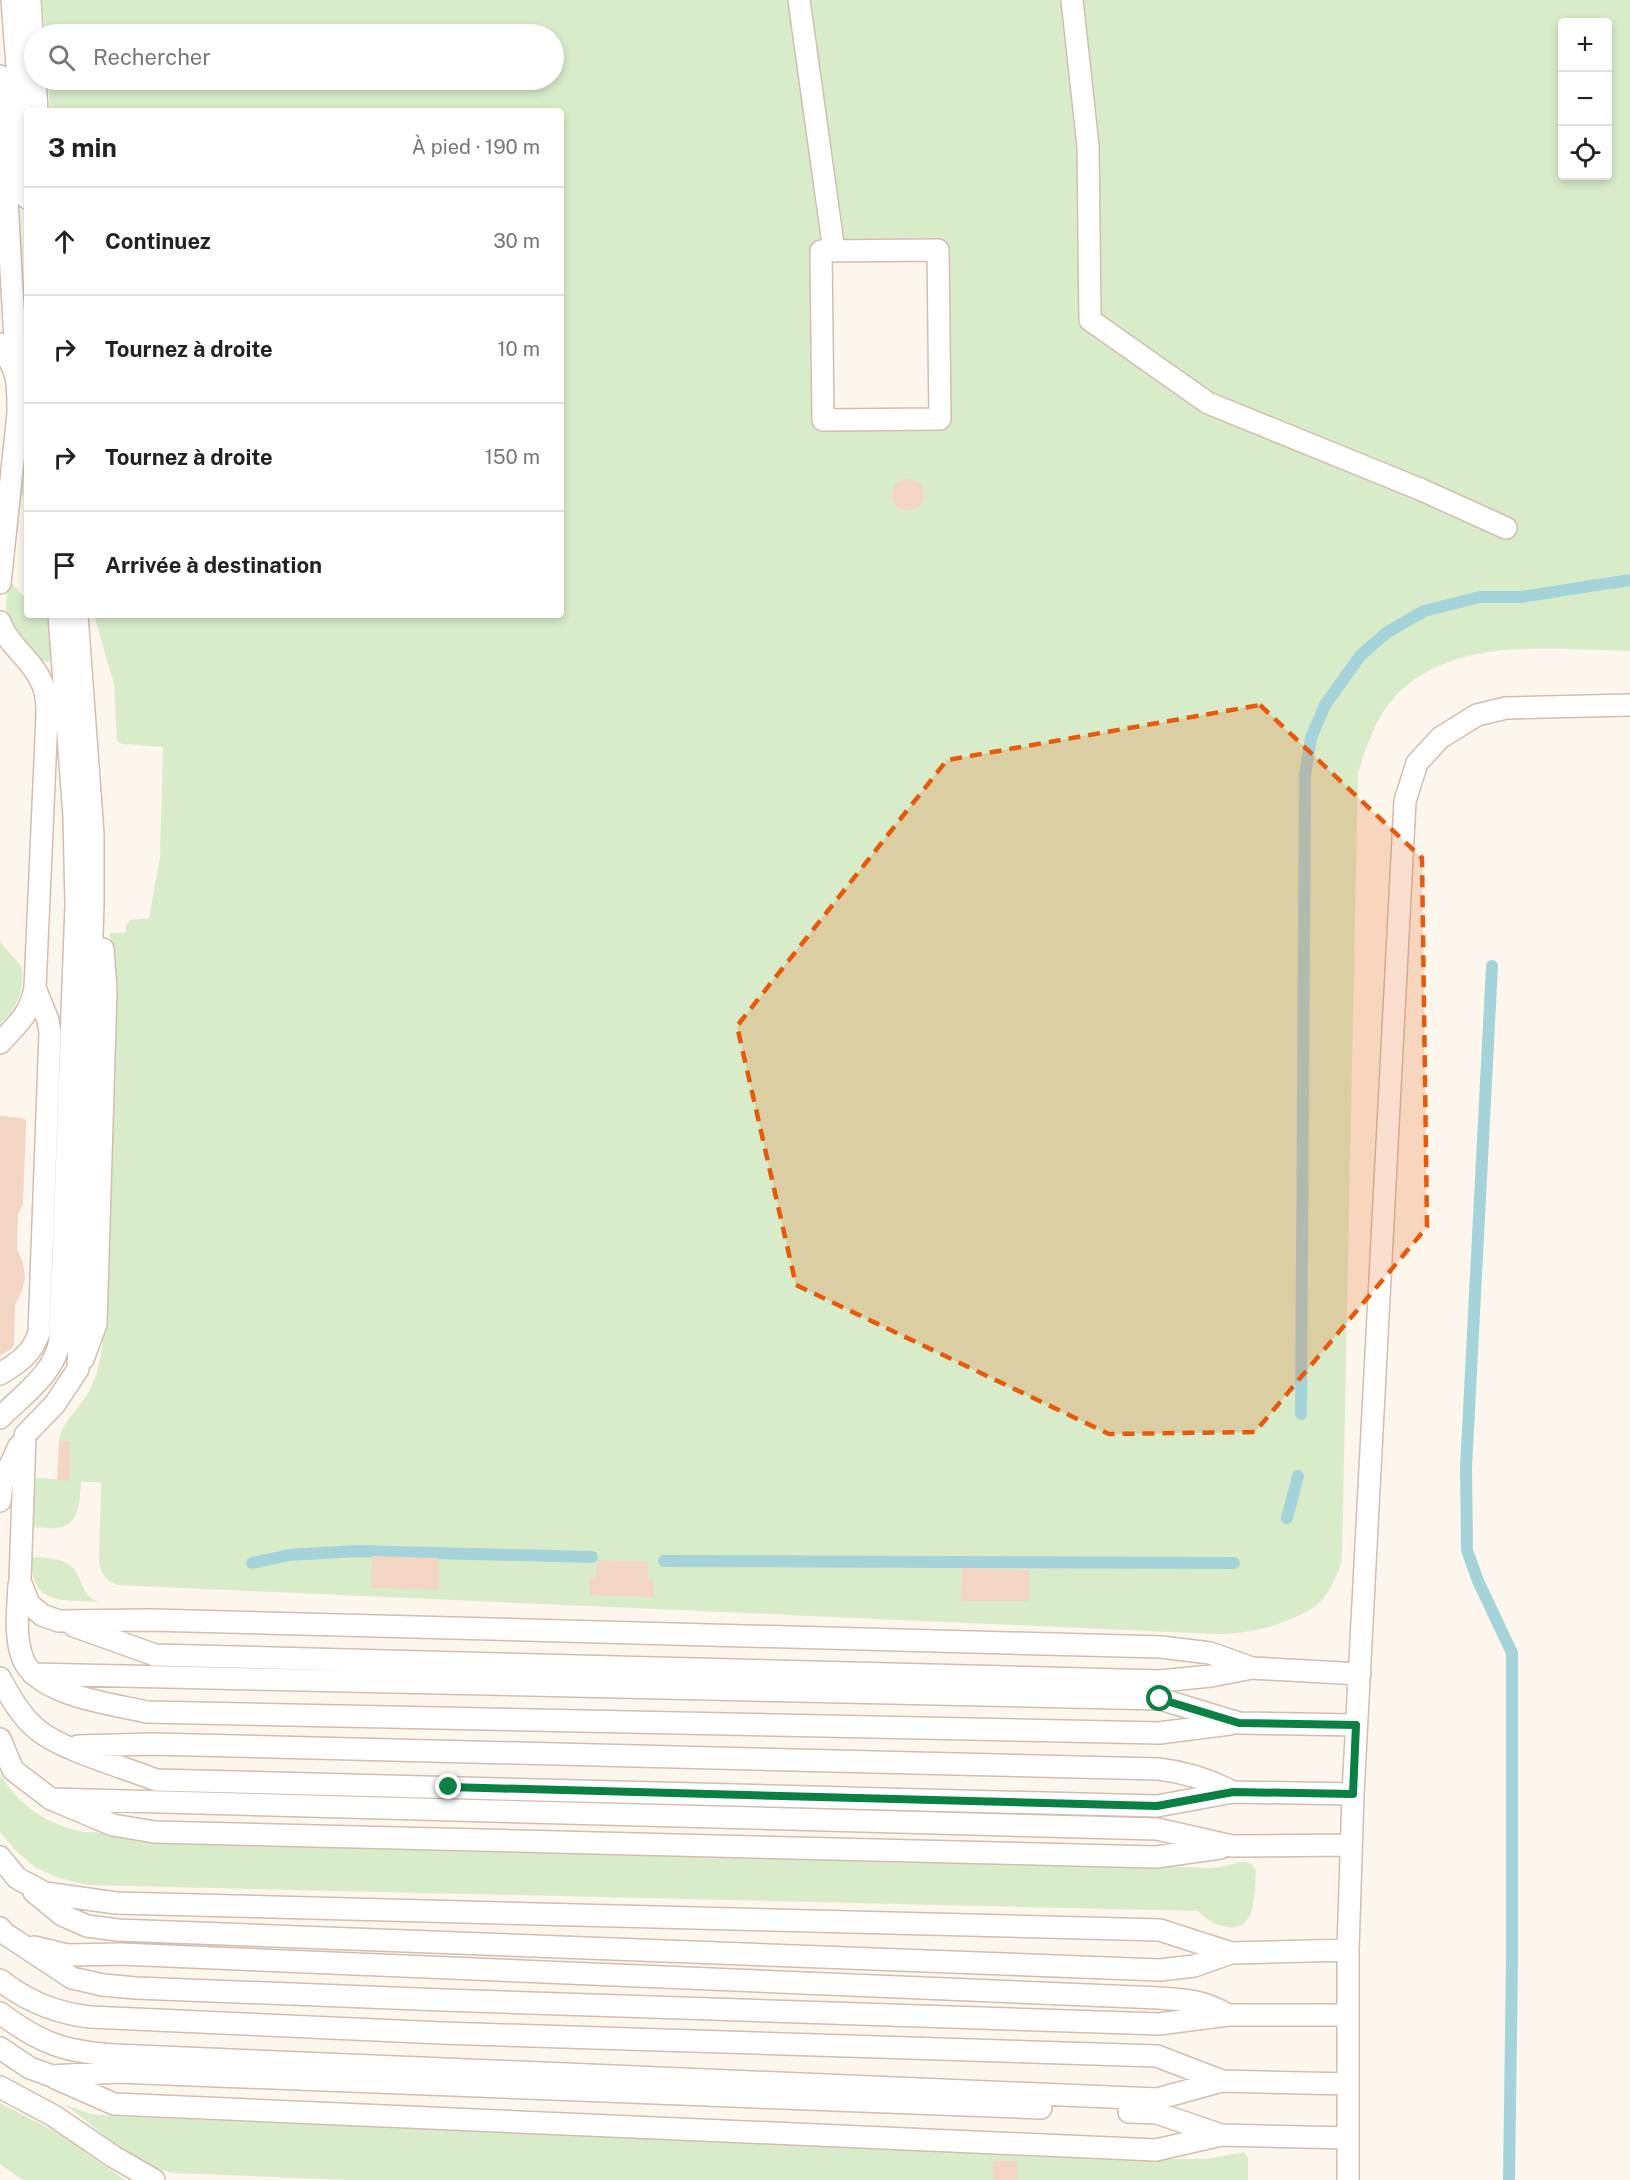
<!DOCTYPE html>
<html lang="fr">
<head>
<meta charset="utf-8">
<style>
  body { margin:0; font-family:"Public Sans",sans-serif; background:#f6f6f6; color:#222 }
  .controls { position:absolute; right:18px; top:18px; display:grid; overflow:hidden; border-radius:6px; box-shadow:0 3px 9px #0003 }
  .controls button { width:54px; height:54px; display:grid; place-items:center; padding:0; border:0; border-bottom:2px solid #e0e0e0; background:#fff; color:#222; font:30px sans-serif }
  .stop { position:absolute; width:18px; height:18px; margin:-14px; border:4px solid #0b8043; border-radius:50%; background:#fff }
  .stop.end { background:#0b8043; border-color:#fff; box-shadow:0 2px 6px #0008 }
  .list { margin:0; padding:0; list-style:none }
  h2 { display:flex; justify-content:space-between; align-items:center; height:78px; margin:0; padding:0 24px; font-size:26px }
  h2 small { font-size:20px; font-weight:400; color:#767676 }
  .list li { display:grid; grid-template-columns:39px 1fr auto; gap:18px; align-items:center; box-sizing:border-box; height:108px; padding:0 24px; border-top:2px solid #e0e0e0 }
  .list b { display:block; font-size:22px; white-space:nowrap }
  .list em { font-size:20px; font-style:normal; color:#767676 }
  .icon { flex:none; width:33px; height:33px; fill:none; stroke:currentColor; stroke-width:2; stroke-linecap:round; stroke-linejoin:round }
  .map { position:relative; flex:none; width:1630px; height:2180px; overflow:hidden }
  .search { position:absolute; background:#fff; box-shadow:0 3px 9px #0003; left:24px; top:24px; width:540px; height:66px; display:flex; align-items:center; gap:15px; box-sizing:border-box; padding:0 21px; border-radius:33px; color:#767676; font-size:22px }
  .panel { position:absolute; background:#fff; box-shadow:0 3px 9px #0003; left:24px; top:108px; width:540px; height:510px; border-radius:6px }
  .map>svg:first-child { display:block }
</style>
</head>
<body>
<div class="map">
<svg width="1630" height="2180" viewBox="0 0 1630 2180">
  <rect width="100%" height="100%" fill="#fdf6ec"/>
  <path fill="#d8ecc9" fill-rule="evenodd" d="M42,0H1630V651C1545,649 1427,632 1378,721C1369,738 1364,755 1358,773L1342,1559C1337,1576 1331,1592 1318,1604C1314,1608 1307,1611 1302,1614C1274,1628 1246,1634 1215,1634L117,1585C106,1581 102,1574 99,1563L101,1482H81C79,1522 74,1532 33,1527L35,1478L70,1480V1441H59C61,1423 79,1409 88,1393C98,1376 101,1358 103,1339L112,973L110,933H126V925L130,920L149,918L160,857L163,747L122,744L117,741L114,684L94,615H561V111H50L48,80H554V34H45ZM1562,22H1608V176H1562ZM938,250L940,419L823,420L821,252Z
    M25,290L27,291V366L22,292Z
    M27,420V499L18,490Z
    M9,580L26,599L27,597V615H48L51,660L48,662C32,659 9,630 7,613C5,602 7,591 9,580Z
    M0,942L22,967C23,995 19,1004 0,1024Z
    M31,1557C45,1558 61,1557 72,1567C85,1579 78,1595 100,1602C62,1599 31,1607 31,1557Z
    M0,1774C19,1806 48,1825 84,1832L1209,1868C1214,1867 1220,1868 1225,1866C1235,1864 1250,1856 1256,1870C1254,1892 1258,1932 1226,1927C1213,1924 1207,1920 1198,1911L88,1885L59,1878L35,1867L16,1851L0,1832Z
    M0,2103L69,2139L86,2153L125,2180H23L0,2164Z
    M63,2104L91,2114L111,2116L1170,2159H1206L1244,2152L1248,2158V2180H1017L1016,2161H993V2180H350L174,2173C131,2165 99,2127 63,2104Z"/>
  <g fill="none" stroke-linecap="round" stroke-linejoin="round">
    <path stroke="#a5d3da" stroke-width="12" d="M1492,966L1466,1468L1467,1550L1478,1581L1512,1653V1960L1509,2180
      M1301,1414L1305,775L1311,738L1325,705L1360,656L1386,633L1424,611L1480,597H1521L1630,580
      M1287,1518L1298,1476
      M664,1561L1234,1563
      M252,1563L289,1555L357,1551L592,1557"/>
  </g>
  <path fill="#f3d5c3" d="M892 495a16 16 0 1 1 32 0a16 16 0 1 1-32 0Z
    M0,1116L22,1118L26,1120V1124L23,1204L18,1215L17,1249L23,1263L25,1277L22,1291L15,1305L14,1345L11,1349L0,1356Z
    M59,1441H70V1481L57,1480Z
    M372,1556L439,1558V1590L371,1588Z
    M597,1560L648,1562V1580H654V1597L590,1595V1578H596Z
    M962,1568L1029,1570V1601H961Z
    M993,2161H1017V2180H993Z"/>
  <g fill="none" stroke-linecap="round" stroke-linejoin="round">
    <defs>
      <path id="lane" d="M12,0L27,198
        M30,0L34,69
        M799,0L834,251
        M1072,0L1088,146L1090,320L1208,403L1422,490L1506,528
        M0,76L17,376
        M35,80L37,111
        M938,250L940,419L823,420L821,251Z
        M0,344C19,374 18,380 18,414L0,583
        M77,615L93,834V904L78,1369L55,1404L25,1435L20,1581L29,1604L42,1615L59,1621L151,1620L1161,1647L1210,1653L1252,1668
        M0,622C8,646 33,660 42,683C47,694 47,705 47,716L35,988C30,1015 17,1024 0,1043
        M83,1359L96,1324L106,990L103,949
        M0,1374C18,1363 32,1354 39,1333L50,1033L48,1020L35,988
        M0,1418C22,1395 56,1373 60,1339L76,905L74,816L59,615
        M0,1501L2,1483L19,1446
        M19,1585C18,1609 14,1636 23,1659C38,1696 113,1704 147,1712L1159,1733L1230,1724
        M74,1626L155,1655L1160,1681L1211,1676L1252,1668L1360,1674
        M33,1674L1160,1699L1239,1723L1356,1725
        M0,1678C10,1697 22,1718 39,1731C65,1751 123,1767 156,1780L1157,1806L1233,1792L1353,1794
        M0,1739L13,1770L51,1799L113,1825L155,1832L1156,1857L1220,1848
        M78,1746L151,1744L1158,1769C1186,1772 1208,1779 1233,1792
        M51,1799L1157,1829L1232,1846L1351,1845
        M0,1857L17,1878L45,1893L116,1903L1160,1930L1231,1953L1348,1950
        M34,1892L62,1915L87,1926L118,1930L1160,1970L1194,1966L1231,1953
        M0,1928L4,1933L72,1978L103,1985L136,1988L443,2000L1159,2024L1228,2015H1348
        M34,1947L67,1955L121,1954L1159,1998C1187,2000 1203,2000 1228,2015
        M0,1980C28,2002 56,2013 90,2017L442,2033L1157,2056L1222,2081
        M0,2013C40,2043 65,2052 114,2055L1157,2099L1222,2081L1348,2084
        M0,2048L30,2068L52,2076L117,2072L1041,2108
        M55,2078L114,2104L1156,2150L1221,2135
        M0,2087L54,2116L114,2157L154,2180
        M1129,2112L1157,2113L1221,2135L1348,2138
        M1348,2180V1950L1353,1794L1405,801L1417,763L1440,738L1477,715L1506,708L1630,705"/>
    </defs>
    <use href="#lane" stroke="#d1beb0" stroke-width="24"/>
    <use href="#lane" stroke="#fff" stroke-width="21"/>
  </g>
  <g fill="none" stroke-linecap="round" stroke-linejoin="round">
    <path stroke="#0b8043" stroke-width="8" d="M449,1787L1157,1806L1233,1792L1353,1794L1356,1725L1239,1723L1160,1699"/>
  </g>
  <path fill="#e8590c" fill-opacity="0.2" stroke="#e8590c" stroke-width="4.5" stroke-dasharray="12 8" stroke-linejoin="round" d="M1260,705L1422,858L1427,1227L1255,1432L1109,1434L796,1285L737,1026L947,760Z"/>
</svg>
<div class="controls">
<button>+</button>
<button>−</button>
<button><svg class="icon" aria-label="locate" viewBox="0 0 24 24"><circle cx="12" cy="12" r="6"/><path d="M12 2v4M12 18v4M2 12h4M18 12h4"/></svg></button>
</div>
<div class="stop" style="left:1160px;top:1699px"></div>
<div class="stop end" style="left:449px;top:1787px"></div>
<div class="search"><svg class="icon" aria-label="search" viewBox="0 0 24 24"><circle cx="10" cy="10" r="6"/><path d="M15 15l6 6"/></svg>Rechercher</div>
<section class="panel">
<h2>3 min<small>À pied · 190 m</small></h2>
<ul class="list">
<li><svg class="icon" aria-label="ahead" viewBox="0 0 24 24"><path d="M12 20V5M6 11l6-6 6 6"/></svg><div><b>Continuez</b></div><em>30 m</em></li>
<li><svg class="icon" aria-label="right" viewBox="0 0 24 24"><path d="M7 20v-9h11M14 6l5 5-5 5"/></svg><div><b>Tournez à droite</b></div><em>10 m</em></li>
<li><svg class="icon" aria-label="right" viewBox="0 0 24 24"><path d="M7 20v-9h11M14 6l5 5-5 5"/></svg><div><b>Tournez à droite</b></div><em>150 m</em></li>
<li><svg class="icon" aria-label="arrive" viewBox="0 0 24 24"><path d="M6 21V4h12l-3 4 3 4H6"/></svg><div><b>Arrivée à destination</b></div></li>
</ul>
</section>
</div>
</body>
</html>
